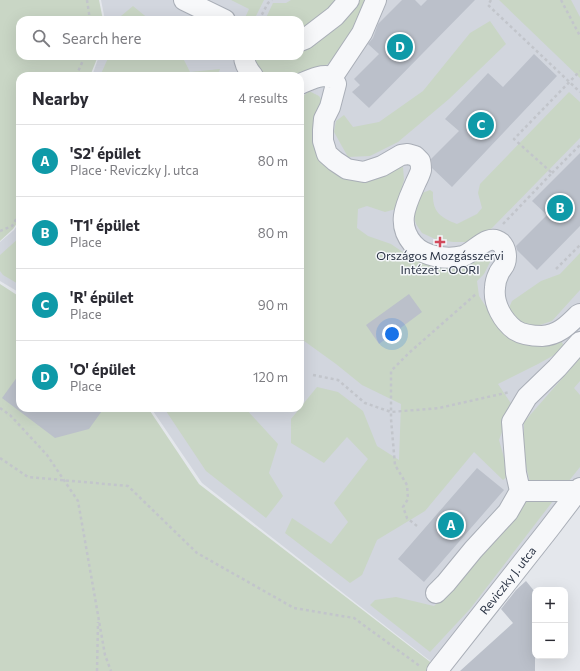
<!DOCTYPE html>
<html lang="en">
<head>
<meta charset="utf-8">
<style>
  body { margin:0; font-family:Commissioner,sans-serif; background:#f2f2f3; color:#2b2b33 }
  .controls { position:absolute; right:12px; bottom:12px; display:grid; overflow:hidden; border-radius:8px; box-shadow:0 4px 16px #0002 }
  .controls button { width:36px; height:36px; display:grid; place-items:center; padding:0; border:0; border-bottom:1px solid #e1e1e2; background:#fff; color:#2b2b33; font:20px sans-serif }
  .you { position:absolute; left:392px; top:334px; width:14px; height:14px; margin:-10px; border:3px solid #fff; border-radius:50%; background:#1a73e8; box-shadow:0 0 0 6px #1a73e833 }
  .badge { display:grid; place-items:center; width:26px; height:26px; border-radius:50%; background:#d1495b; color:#fff; font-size:13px; font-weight:700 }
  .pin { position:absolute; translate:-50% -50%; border:2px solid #fff; box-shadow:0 1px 4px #0006 }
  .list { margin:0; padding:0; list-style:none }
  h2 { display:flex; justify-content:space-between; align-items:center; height:52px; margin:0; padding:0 16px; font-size:17px }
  h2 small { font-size:13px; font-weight:400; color:#7c7c81 }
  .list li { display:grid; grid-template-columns:26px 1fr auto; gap:12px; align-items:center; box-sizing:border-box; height:72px; padding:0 16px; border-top:1px solid #e1e1e2 }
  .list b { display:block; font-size:15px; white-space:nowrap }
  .list p { margin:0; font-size:13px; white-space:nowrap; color:#7c7c81 }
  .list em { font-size:13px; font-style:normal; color:#7c7c81 }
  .icon { flex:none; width:22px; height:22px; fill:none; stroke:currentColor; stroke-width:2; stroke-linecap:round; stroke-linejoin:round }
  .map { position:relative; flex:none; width:580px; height:671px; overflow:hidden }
  .search { position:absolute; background:#fff; box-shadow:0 4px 16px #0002; left:16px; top:16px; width:288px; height:44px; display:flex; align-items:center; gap:10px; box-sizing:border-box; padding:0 14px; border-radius:12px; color:#7c7c81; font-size:15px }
  .panel { position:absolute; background:#fff; box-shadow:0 4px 16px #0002; left:16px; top:72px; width:288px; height:340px; border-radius:12px }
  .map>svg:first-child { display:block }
</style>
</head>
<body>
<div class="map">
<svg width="580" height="671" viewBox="0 0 580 671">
  <rect width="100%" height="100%" fill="#e4e7ec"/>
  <path fill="#d2d6de" d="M101,0H580V478L565,497L438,667L202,483L151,408H300V76H92L99,56H300V20H105Z
    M20,221V293L0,281V242L14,230Z"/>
  <path fill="#c9d6c5" d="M0,0H99L103,20H20V56H98L90,76H20V219L13,229L0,241Z
    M231,0H264L254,20H244L249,9Z
    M291,0H339L300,34V20H265L273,3H286Z
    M355,0H371L357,31L328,64L300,77V76H271L264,73L255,63L256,56H300V48L306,49L316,44Z
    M499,0H571L580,17V78Z
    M133,6L150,20H120L121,16Z
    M490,21L506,44L449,99L398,142L370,156L348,157L334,132L336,121L344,115L353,127L379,122L423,91L470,33Z
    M109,56H182L190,72L220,69L217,76H100Z
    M309,91L319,96L324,104L330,168L390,169L403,167L404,180L396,209L385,212L367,206L358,209L357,228L368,236L391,244L407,255L435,264L484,252L491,260L484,274L477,281L479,296L490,313L502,331L560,338L565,349L538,364L498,384L512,405L499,440L509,475L503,480L474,452L425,511L377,540L362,575L350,583L285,533L292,518L331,544L348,522L334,503L368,459L347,437L324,463L291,443V419L317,387L338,392L363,411L377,446L399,460L401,404L362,385L336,364L300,338V99Z
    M569,92L580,102V138L492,228L471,242H453L435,239L422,233L416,224L413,213L422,193L430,190L433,192C432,212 440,217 457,224L477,214L482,208L478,193L480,184Z
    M20,237V285L3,275L0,271V255Z
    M580,253V290L552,321L531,328L515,321L508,310L512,301L541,281L560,274Z
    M0,284L20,297V408H148L199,484L438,668L435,671H0Z
    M580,358V381L574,388L580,395V467L556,497L470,609L430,652L370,605L375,600L396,597L434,606L463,578L532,491L524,458V422Z
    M164,408H245L278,444L269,473L283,496L266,518L206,471Z"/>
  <path fill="#bbc0ca" d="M402,0H415L421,6L427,0H475L369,108L352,92L360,85L354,79L379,54L368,44L373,38L378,24Z
    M534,54L557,76L452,187L432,168L431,159L459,131L445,119L488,73L503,87Z
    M580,153V226L537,270L517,250L516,246L547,215L532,201Z
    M409,294L422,312L379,344L366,325Z
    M20,373V408H104L89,429L55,438L2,398Z
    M477,468L504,490L424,582L398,559Z
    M526,581L535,592V671H460L513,623L501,609L516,590Z"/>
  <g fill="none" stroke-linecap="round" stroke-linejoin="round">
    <defs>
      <g id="minor">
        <path d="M184,0L225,20"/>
        <path d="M300,41L305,39L335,16L349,0"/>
        <path d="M244,56C244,64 248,70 253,76"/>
        <path d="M332,78L362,33L376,0"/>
        <path d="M300,84C307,81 325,72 332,78C333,78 336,84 336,84L330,107L324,119L323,130V141L327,154L335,161L347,169L364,172L382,166L401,155L408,154L415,156L420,161C421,164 421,168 421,170C420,174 418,178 416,182C407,203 395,223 413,244C424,257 447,260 463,256C475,252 488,232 501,243C506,248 507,257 505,263C504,267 500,270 499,273C497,277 495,284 495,288C493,304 503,321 515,330C523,335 533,336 542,336C558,335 567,326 578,315L580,314"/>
        <path d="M520,491H578L580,488"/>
        <path d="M436,593L446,583L473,550L508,512L520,491L516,473L512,422L527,397L557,368L580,342"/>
        <path id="s1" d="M437,671L549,529L578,491L580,492"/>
      </g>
    </defs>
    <use href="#minor" stroke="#a9aeb7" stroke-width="22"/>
    <path stroke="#c2c5cb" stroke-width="2.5" stroke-dasharray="3 3" stroke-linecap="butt" d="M87,0L90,20
      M491,0L488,5L580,92
      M561,0L580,36
      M259,20L268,3L272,0
      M76,76L77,74L85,56
      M552,173L580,145
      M503,224L552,173L514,139L580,71
      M0,231L12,226L20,213
      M556,269L580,245
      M313,375L338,380L365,403L391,412L439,408L510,392
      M0,408L10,415L47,455L78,501L105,655L111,671
      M0,458L28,477L128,486L197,553L294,608L354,618L421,667
      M417,526L407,518L403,507L408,499L407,485L395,465L391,419V371L410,352L476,294
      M97,671L98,622"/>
    <use href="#minor" stroke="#f7f8fa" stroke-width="20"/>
  </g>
  <path fill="#d1495b" stroke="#f4f6f9" stroke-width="1.5" d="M438 236h4v4h4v4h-4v4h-4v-4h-4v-4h4z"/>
  <g text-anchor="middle" stroke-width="3" stroke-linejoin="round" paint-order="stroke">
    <g font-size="12" fill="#2b3445" stroke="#f4f6f9">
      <text x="440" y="260">Országos Mozgásszervi<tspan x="440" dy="14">Intézet - OORI</tspan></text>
    </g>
    <g font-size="12" fill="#2b3445" stroke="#f4f6f9">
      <text dy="4" stroke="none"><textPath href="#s1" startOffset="115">Reviczky J. utca</textPath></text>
    </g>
  </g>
</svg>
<div class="controls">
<button>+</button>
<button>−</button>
</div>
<div class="you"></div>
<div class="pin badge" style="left:451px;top:525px;background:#0f9aa8">A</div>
<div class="pin badge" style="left:560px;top:208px;background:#0f9aa8">B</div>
<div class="pin badge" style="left:481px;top:125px;background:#0f9aa8">C</div>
<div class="pin badge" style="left:400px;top:47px;background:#0f9aa8">D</div>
<div class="search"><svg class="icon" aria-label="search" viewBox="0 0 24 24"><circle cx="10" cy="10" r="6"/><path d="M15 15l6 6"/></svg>Search here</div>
<section class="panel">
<h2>Nearby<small>4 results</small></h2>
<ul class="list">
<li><span class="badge" style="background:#0f9aa8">A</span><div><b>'S2' épület</b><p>Place · Reviczky J. utca</p></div><em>80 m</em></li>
<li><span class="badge" style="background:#0f9aa8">B</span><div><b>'T1' épület</b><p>Place</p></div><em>80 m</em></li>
<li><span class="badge" style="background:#0f9aa8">C</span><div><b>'R' épület</b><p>Place</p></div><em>90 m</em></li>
<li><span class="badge" style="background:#0f9aa8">D</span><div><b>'O' épület</b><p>Place</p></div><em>120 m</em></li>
</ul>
</section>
</div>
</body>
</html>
